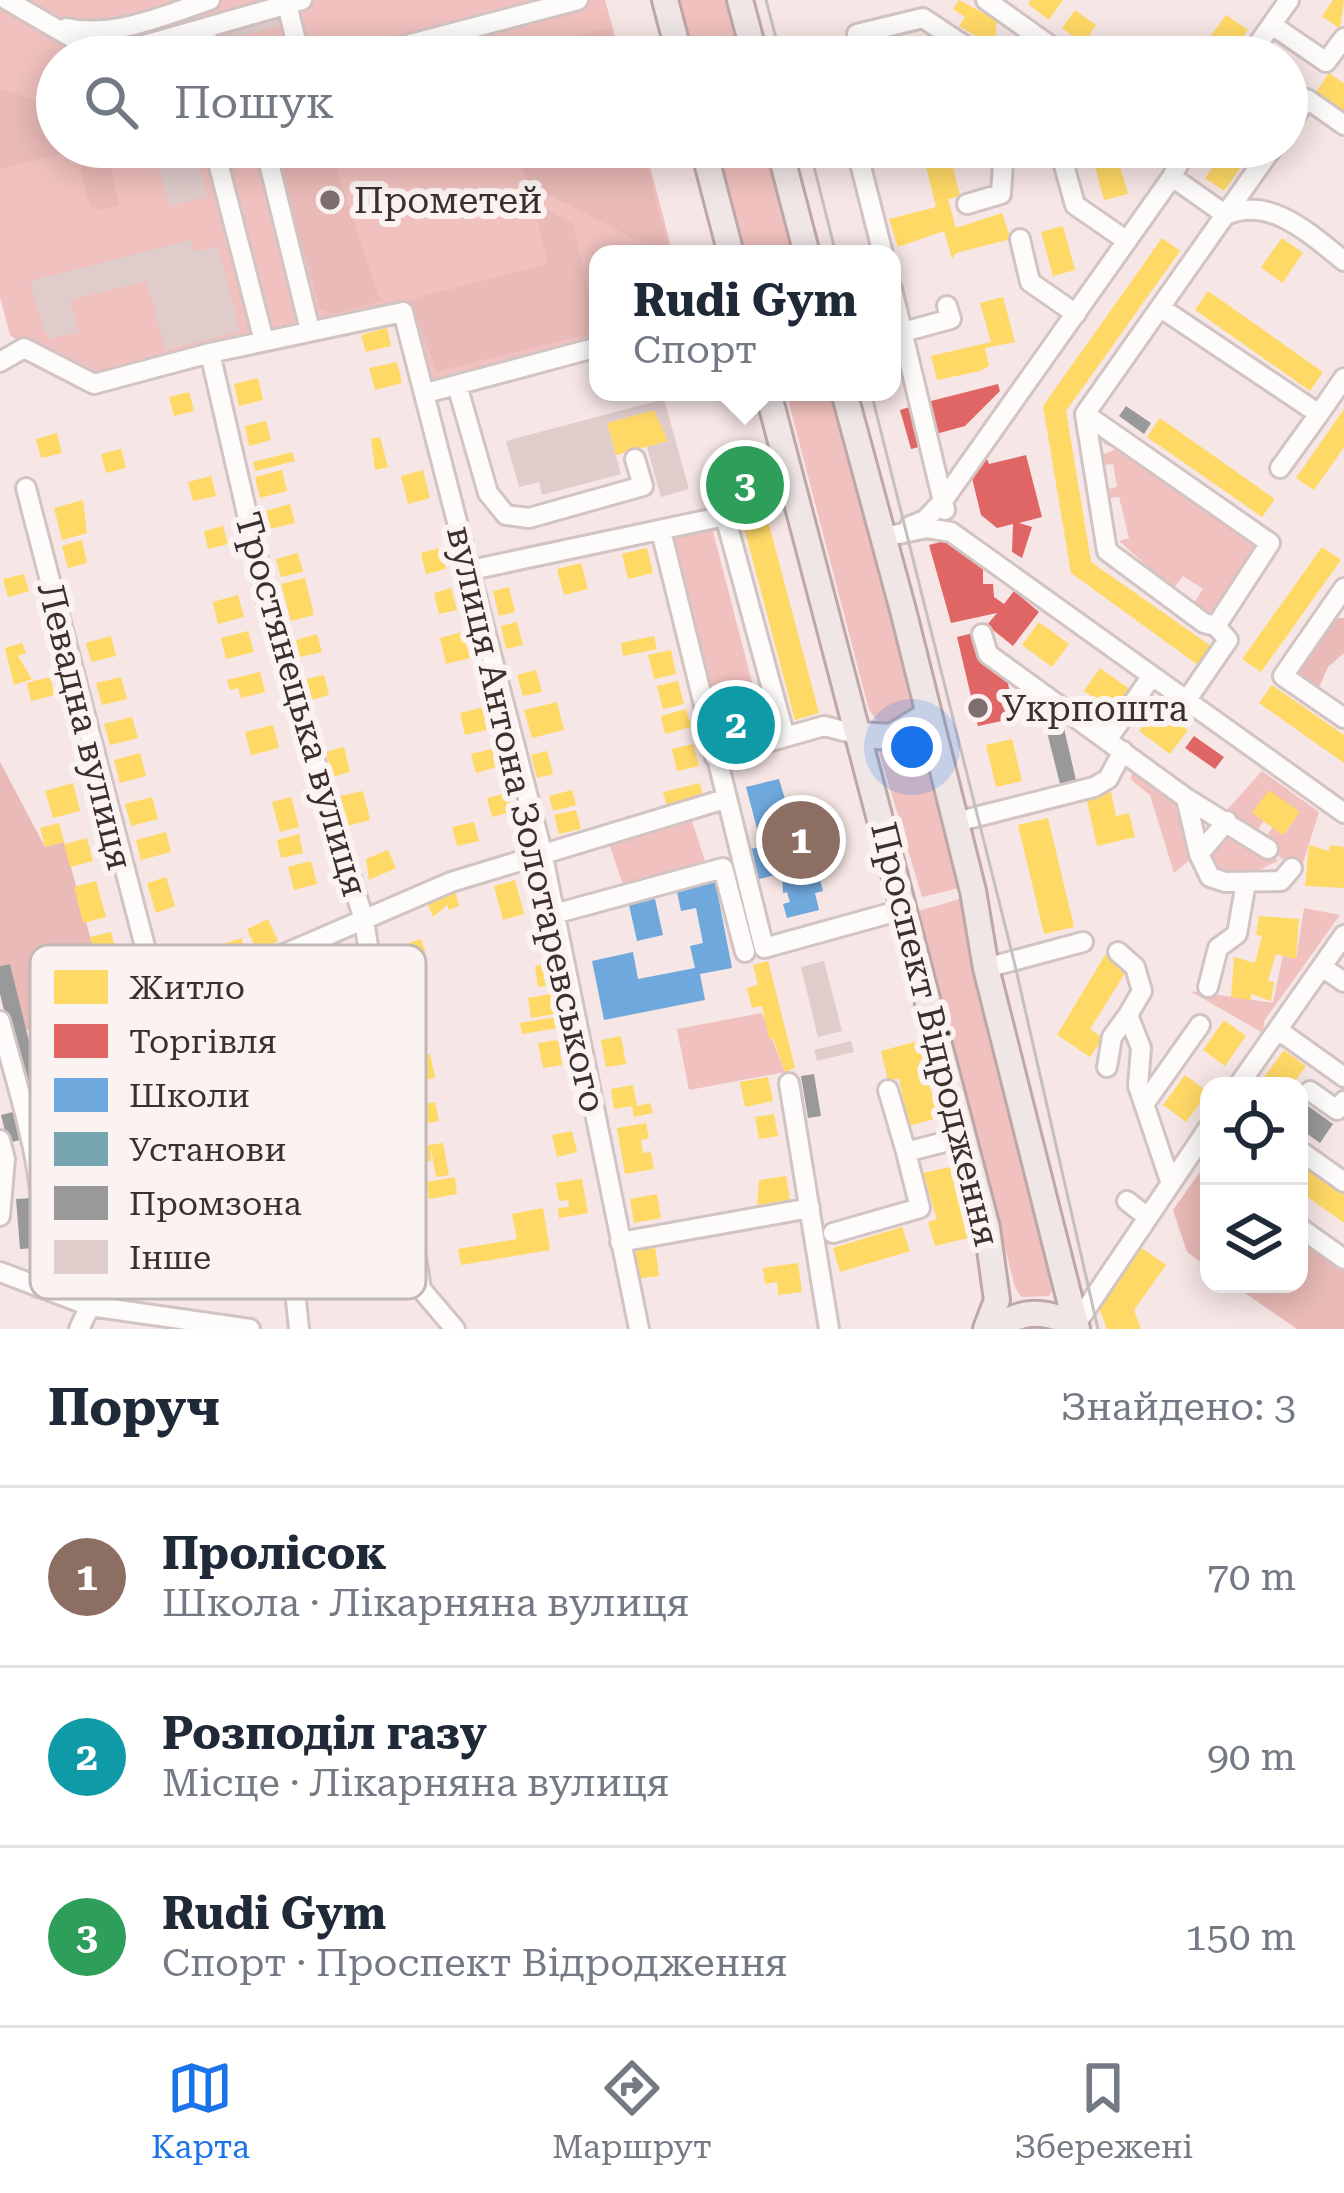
<!DOCTYPE html>
<html lang="uk">
<head>
<meta charset="utf-8">
<style>
  body { margin:0; font-family:"Roboto Serif",serif; background:#f6f6f7; color:#1f2937 }
  .controls { position:absolute; right:36px; bottom:36px; display:grid; overflow:hidden; border-radius:24px; box-shadow:0 6px 30px #0003 }
  .controls button { width:108px; height:108px; display:grid; place-items:center; padding:0; border:0; border-bottom:3px solid #e0e1e3; background:#fff; color:#1f2937; font:60px sans-serif }
  .you { position:absolute; left:912px; top:747px; width:42px; height:42px; margin:-30px; border:9px solid #fff; border-radius:50%; background:#1a73e8; box-shadow:0 0 0 18px #1a73e833 }
  .badge { display:grid; place-items:center; width:78px; height:78px; border-radius:50%; background:#1a73e8; color:#fff; font-size:39px; font-weight:700 }
  .pin { position:absolute; translate:-50% -50%; border:6px solid #fff; box-shadow:0 3px 12px #0006 }
  .popup { position:absolute; left:589px; top:245px; width:312px; height:156px; box-sizing:border-box; display:grid; place-content:center; border-radius:24px; background:#fff; filter:drop-shadow(0 3px 9px #0005); font-size:39px; white-space:nowrap; color:#747a83 }
  .popup b { font-size:45px; color:#1f2937 }
  .popup::after { content:''; position:absolute; left:50%; top:100%; margin-left:-24px; border:24px solid transparent; border-top-color:#fff }
  .list { margin:0; padding:0; list-style:none }
  h2 { display:flex; justify-content:space-between; align-items:center; height:156px; margin:0; padding:0 48px; font-size:51px }
  h2 small { font-size:39px; font-weight:400; color:#747a83 }
  .list li { display:grid; grid-template-columns:78px 1fr auto; gap:36px; align-items:center; box-sizing:border-box; height:180px; padding:0 48px; border-top:3px solid #e0e1e3 }
  .list b { display:block; font-size:45px; white-space:nowrap }
  .list p { margin:0; font-size:39px; white-space:nowrap; color:#747a83 }
  .list em { font-size:39px; font-style:normal; color:#747a83 }
  .icon { flex:none; width:66px; height:66px; fill:none; stroke:currentColor; stroke-width:2; stroke-linecap:round; stroke-linejoin:round }
  .map { position:relative; flex:none; width:1344px; height:1329px; overflow:hidden }
  .search { position:absolute; background:#fff; box-shadow:0 6px 30px #0003; left:36px; right:36px; top:36px; height:132px; display:flex; align-items:center; gap:30px; box-sizing:border-box; padding:0 42px; border-radius:66px; color:#747a83; font-size:45px }
  .sheet { height:696px; background:#fff }
  nav { display:flex; justify-content:space-around; align-items:center; box-sizing:border-box; height:168px; border-top:3px solid #e0e1e3; background:#fff; font-size:33px; color:#747a83 }
  nav a { display:grid; justify-items:center; gap:6px }
  nav .on { color:#1a73e8 }
  .map>svg:first-child { display:block }
</style>
</head>
<body>
<div class="map">
<svg width="1344" height="1329" viewBox="0 0 1344 1329">
  <rect width="100%" height="100%" fill="#f6e6e5"/>
  <path fill="#f0c1be" d="M0,0H605L621,57H57V147H645L673,254H598V339L432,384L413,322L393,318L88,393L10,335L0,297Z
    M678,0H730L745,57H693Z
    M717,147H768L797,254H746Z
    M786,392H836L915,702C912,718 894,728 879,723L869,710Z
    M1110,436L1257,544L1215,615L1194,603L1203,589L1183,576L1173,589L1119,541L1129,538L1119,497L1109,498L1108,489L1117,487L1113,464L1102,465L1100,456L1116,449L1104,444L1103,438Z
    M712,528L765,732L722,746L668,539Z
    M924,735L963,887L922,897L879,751Z
    M1132,767L1183,804L1193,857L1174,873L1150,795L1131,780Z
    M1262,771L1319,812L1303,863L1282,859L1262,842L1273,827L1284,834L1299,813L1264,821L1254,835L1227,810Z
    M690,815L708,870L626,893L607,838Z
    M1238,832L1275,857L1278,861L1246,876H1221L1209,853L1227,833Z
    M963,898L1055,1285L1049,1296L1021,1297L1015,1287L919,911Z
    M1304,908L1340,915L1264,1021L1263,1033L1190,991L1273,1003L1283,955L1296,959Z
    M762,1013L785,1072L689,1090L677,1029Z"/>
  <path fill="#e9bab7" d="M603,29L611,31L618,57H495Z
    M0,88L49,106L57,147L64,153L0,169Z
    M275,147H329L381,301L332,314L320,309Z
    M518,147H642L669,249L660,252L528,184Z
    M107,153L119,205L100,211L90,206L80,169L86,158Z
    M533,202L573,224L598,332L437,371L414,313L401,302L548,264Z
    M1344,618V653L1328,667L1317,692L1294,670L1328,619Z
    M0,762L45,847L64,842L97,962L52,967L57,1025L26,1030L10,964L0,966Z
    M1202,1169L1209,1174V1268L1187,1252L1173,1210Z
    M1299,1239L1344,1271V1329H1297L1232,1284H1299Z"/>
  <path fill="#ffd966" d="M959,0L997,20L995,40L988,36L984,41L959,26L965,17L953,9Z
    M1031,0H1063L1049,20L1028,4Z
    M1333,0H1344L1340,29L1322,16Z
    M1075,10L1096,25L1083,44L1062,28Z
    M1226,15L1248,30L1229,57H1212L1221,45L1210,37Z
    M1329,73L1344,83V111L1316,92Z
    M921,147H948L960,196L948,199L956,228L1002,213L1011,239L956,253L952,259L944,231L898,247L889,219L936,207Z
    M1090,147H1114L1128,194L1104,200Z
    M1227,147H1255L1224,191L1205,178Z
    M1063,226L1075,270L1053,276L1041,232Z
    M1162,238L1180,251L1066,411L1091,562L1211,646L1198,665L1071,573L1043,406Z
    M1282,238L1303,253L1282,283L1261,267Z
    M1208,291L1323,372L1310,391L1195,310Z
    M1003,297L1015,342L985,348L989,366L980,371L937,380L931,356L991,342L980,303Z
    M387,328L391,346L366,352L361,335Z
    M397,362L402,383L375,390L369,368Z
    M258,378L263,400L239,406L234,384Z
    M189,392L194,411L174,416L169,397Z
    M1344,409V447L1314,490L1296,478Z
    M654,410L668,441L616,455L607,423Z
    M1160,418L1275,499L1262,517L1147,437Z
    M266,421L271,440L249,446L245,426Z
    M57,433L62,453L41,458L36,439Z
    M380,437L388,467L375,470L371,439Z
    M121,449L126,468L106,473L101,454Z
    M292,452L295,461L255,471L253,462Z
    M282,470L287,491L260,498L255,477Z
    M423,470L430,498L408,504L401,476Z
    M211,476L216,496L193,501L188,482Z
    M83,500L87,533L62,540L54,508Z
    M290,504L295,523L270,529L265,511Z
    M764,506L819,713L795,720L740,512Z
    M223,526L228,544L208,549L204,531Z
    M82,540L87,563L68,568L62,546Z
    M1322,547L1341,560L1261,672L1242,659Z
    M440,548L446,569L426,574L421,553Z
    M647,548L653,573L628,579L622,554Z
    M298,553L303,572L281,577L276,559Z
    M581,563L588,589L564,595L557,569Z
    M24,574L29,591L8,597L3,579Z
    M305,578L314,615L291,621L281,584Z
    M509,587L515,612L499,616L493,591Z
    M451,588L457,610L439,614L434,593Z
    M238,595L244,617L218,624L213,602Z
    M517,622L523,645L506,649L501,626Z
    M1039,622L1069,644L1052,667L1022,645Z
    M248,631L254,652L226,659L221,638Z
    M463,632L470,658L446,664L440,638Z
    M317,634L322,652L300,657L296,640Z
    M111,636L116,656L91,662L86,643Z
    M654,636L657,649L623,656L621,643Z
    M22,643L26,653L18,656L32,679L14,685L5,648Z
    M671,650L676,674L654,679L648,655Z
    M1100,668L1131,690L1115,713L1084,691Z
    M536,670L542,692L523,696L517,675Z
    M260,672L265,692L241,698L238,688L230,690L227,680Z
    M324,675L329,695L311,700L306,679Z
    M50,677L55,695L31,701L27,683Z
    M121,677L127,699L102,705L96,683Z
    M678,681L684,704L663,709L657,686Z
    M1272,685L1344,735V763L1259,703Z
    M557,702L564,730L532,738L524,710Z
    M484,707L490,729L465,735L460,713Z
    M1156,707L1188,730L1170,754L1139,731Z
    M686,709L691,727L665,734L661,716Z
    M132,717L138,738L110,745L104,724Z
    M273,725L279,748L251,755L245,732Z
    M1012,739L1022,781L996,787L986,745Z
    M693,744L699,766L677,771L672,749Z
    M344,747L350,772L332,777L326,752Z
    M492,749L496,767L476,773L471,754Z
    M547,751L553,774L537,778L531,755Z
    M140,753L146,776L120,783L114,760Z
    M73,783L80,811L53,818L45,791Z
    M700,783L703,798L667,807L663,792Z
    M572,790L576,805L553,811L549,796Z
    M1269,790L1300,812L1283,835L1252,813Z
    M363,791L370,820L344,827L336,797Z
    M511,792L515,811L492,817L487,798Z
    M1111,792L1116,816L1129,813L1135,837L1097,846L1086,797Z
    M152,797L158,819L131,826L125,804Z
    M291,797L299,827L280,832L272,802Z
    M576,810L581,829L559,834L554,815Z
    M1048,818L1074,927L1044,934L1018,825Z
    M474,822L479,841L457,846L452,827Z
    M59,823L64,842L45,847L40,828Z
    M166,832L171,852L141,860L136,840Z
    M299,834L303,853L281,858L277,840Z
    M87,838L93,861L70,867L64,844Z
    M1309,845L1329,851L1330,845L1344,847V888L1305,886Z
    M388,850L396,868L369,880L366,859Z
    M311,861L317,884L294,890L288,867Z
    M166,877L175,906L156,913L147,883Z
    M515,880L524,914L503,920L494,886Z
    M96,881L106,917L83,923L74,887Z
    M455,890L459,906L449,910L447,905L433,917L427,902Z
    M1259,916L1299,919L1296,959L1276,954L1268,981L1274,982L1271,1001L1251,994V1000L1231,997L1234,957L1255,963L1262,936L1256,935Z
    M268,919L278,941L257,951L247,929Z
    M111,932L117,957L97,962L90,937Z
    M241,938L248,958L223,966L217,946Z
    M421,939L426,954L401,963L396,948Z
    M1105,955L1127,970L1090,1029L1103,1038L1090,1057L1057,1035Z
    M768,961L795,1068L785,1072L773,1038L769,1039L762,1006L752,1008L747,988L758,985L753,965Z
    M551,963L555,985L538,987L535,966Z
    M422,970L425,986L412,988L413,997L395,1000L391,975Z
    M315,980L320,994L296,1005L290,991Z
    M222,988L228,1003L206,1012L200,997Z
    M557,993L561,1013L531,1018L528,998Z
    M353,994L356,1011L332,1016L329,998Z
    M132,1010L136,1024L53,1051L48,1037Z
    M556,1017L558,1028L522,1034L520,1023Z
    M1224,1020L1246,1036L1225,1066L1203,1050Z
    M360,1027L364,1047L338,1052L335,1031Z
    M621,1036L626,1064L606,1067L601,1040Z
    M233,1037L237,1059L211,1064L206,1043Z
    M558,1040L562,1065L543,1068L538,1043Z
    M918,1041L938,1118L908,1126L899,1078L888,1081L881,1051Z
    M1284,1050L1306,1066L1291,1086H1270L1262,1080Z
    M430,1054L435,1078L410,1083L405,1058Z
    M366,1066L370,1092L351,1095L346,1070Z
    M154,1074L160,1092L141,1099L135,1081Z
    M1185,1075L1208,1092L1186,1122L1163,1105Z
    M768,1077L773,1101L745,1107L740,1082Z
    M633,1085L637,1106L650,1103L653,1113L634,1117L632,1106L614,1109L611,1089Z
    M219 1113a12 12 0 1 1 24 0a12 12 0 1 1-24 0Z
    M435,1102L439,1121L420,1124L416,1105Z
    M774,1114L778,1136L759,1139L755,1117Z
    M646,1123L649,1138L641,1140L643,1153L651,1152L654,1169L625,1174L617,1128Z
    M386,1131L392,1166L367,1170L362,1135Z
    M572,1131L577,1152L557,1157L552,1135Z
    M443,1143L449,1175L436,1177L431,1149V1161L418,1163L415,1147Z
    M255,1149L268,1188L242,1196L238,1184L253,1179L245,1153Z
    M1308,1164L1344,1189V1223L1299,1191V1177Z
    M950,1167L968,1238L935,1246L928,1222L937,1219L923,1173Z
    M786,1176L790,1201L757,1205L759,1180Z
    M455,1177L457,1194L429,1199L426,1182Z
    M582,1179L588,1213L559,1218L558,1208L569,1207L568,1200L559,1201L556,1183Z
    M392,1193L398,1228L375,1232L369,1197Z
    M657,1194L661,1218L634,1223L630,1199Z
    M257,1205L262,1219L232,1231L227,1216Z
    M543,1208L550,1250L461,1265L458,1249L517,1239L512,1214Z
    M902,1227L910,1251L840,1272L833,1248Z
    M655,1246L659,1276L634,1279L630,1250Z
    M1140,1247L1166,1265L1134,1310L1141,1329H1107L1099,1308Z
    M798,1263L802,1292L778,1295L777,1282L765,1284L763,1268Z"/>
  <path fill="#e06666" d="M998,384L1000,391L965,426L936,434L927,402Z
    M913,406L923,446L911,449L900,410Z
    M1026,455L1042,517L1019,523L1032,527L1022,558L1012,552L1013,524L997,528L981,515L971,474L980,461L987,459L989,464Z
    M944,541L983,568V584H993L994,597L1004,604L1014,591L1039,612L1013,646L987,625L997,613L951,623L929,545Z
    M977,632L984,665L994,662L997,673L1005,671L1016,718L978,726L957,637Z
    M1194,736L1224,757L1215,769L1185,748Z"/>
  <path fill="#6fa8dc" d="M779,779L791,819L792,831L784,834L793,870L816,864L823,891L815,893L819,910L787,918L783,904L790,902L787,892L783,893L782,873L756,880L746,850L775,843L773,836L760,840L746,787Z
    M715,880L732,968L700,974L705,1000L604,1020L592,961L633,952L638,979L695,968L690,946L703,943L696,908L681,911L676,887Z
    M655,899L663,935L637,941L629,905Z"/>
  <path fill="#76a5af" d="M756,457L769,505L735,514L722,466Z"/>
  <path fill="#999" d="M1126,406L1151,423L1144,434L1119,416Z
    M1062,720L1076,780L1060,784L1045,724Z
    M10,964L66,1191L50,1195L0,994V966Z
    M814,1074L821,1116L808,1118L801,1076Z
    M1301,1101L1333,1124L1320,1143L1299,1128Z
    M17,1111L24,1139L8,1143L1,1115Z
    M32,1198L35,1248L20,1249L16,1199Z
    M64,1200L67,1250L52,1251L48,1201Z
    M228,1248L232,1262L155,1284L129,1275L110,1280L106,1269L138,1260L141,1269L151,1270Z
    M237,1271L281,1276L280,1290L235,1286Z"/>
  <path fill="#dfcccb" d="M278,18L280,26L233,38L231,30Z
    M154,147H194L207,197L169,206Z
    M191,240L194,252L218,246L240,331L165,350L147,281L70,300L78,332L50,339L43,328L30,281Z
    M664,399L689,489L661,497L647,447L668,441L654,410L607,423L621,474L542,495L539,482L519,487L506,441Z
    M824,961L842,1031L818,1037L801,967Z
    M851,1041L854,1052L817,1061L814,1050Z"/>
  <g fill="none" stroke-linecap="round" stroke-linejoin="round">
    <defs>
      <path id="minor" d="M7,0L86,46L119,52L201,29L219,57
        M286,0L300,57
        M986,0L1066,57
        M1272,25L1326,62L1344,38
        M66,28C115,38 163,16 210,0
        M201,29L302,0
        M857,34L923,18L971,50
        M961,55L971,50L986,56L1043,41
        M361,57L578,0
        M1249,57L1289,0
        M1287,127L1307,99L1344,125
        M214,147L264,341
        M265,147L310,330
        M856,147L883,254
        M1059,147L1075,205L1127,241
        M1172,177L1226,215C1270,195 1311,235 1344,261
        M967,204L1001,194L1004,147
        M1020,239L1030,282L1076,314
        M892,289L945,510
        M1161,308L1319,414L1344,378
        M903,332L951,319L947,306
        M210,353L271,618L364,920L421,1289L455,1329
        M0,362L24,348L94,384L210,353L403,312L542,852L639,1329
        M457,385L488,493L506,515L529,518L643,486L635,459
        M426,393L598,347
        M1085,414L1270,543L1216,626
        M1280,468L1319,414
        M26,488L149,962L147,983L134,1002L57,1025
        M910,526L925,520L942,502L1172,177L1187,147
        M661,531L764,948L887,914
        M884,537L927,528L951,532L1344,813
        M471,570L725,516L785,737
        M1344,588L1283,676L1344,718
        M982,634L988,654L1186,798L1268,849
        M1186,701L1228,640L1216,626L1204,623L1107,551L1085,414L1273,147
        M1109,737L1152,676
        M715,757L824,726L860,735
        M1186,798L1199,854
        M1227,821L1199,854L1210,877L1225,882L1281,881L1292,868
        M956,822L1094,787L1108,779L1123,751
        M554,914L723,868L745,952
        M1118,952L1135,967L1142,991L1128,1015
        M149,962L189,986L231,977
        M1322,967L1344,982
        M986,968L1083,942
        M1208,987L1218,948L1237,934L1246,882
        M0,1021C23,1109 55,1196 38,1287
        M1278,1030L1344,1077
        M1107,1067L1112,1037L1128,1015L1141,1048L1138,1086L1170,1181
        M789,1083L829,1329
        M1238,1086L1344,935
        M888,1090L906,1152
        M1310,1091L1337,1110L1344,1101
        M1147,1100L1200,1025
        M0,1140L5,1159L0,1216
        M1299,1150L1344,1182
        M1127,1201L1146,1216
        M1299,1227L1344,1259
        M833,1233L920,1208L906,1152L964,1137
        M620,1242L810,1208
        M0,1272L90,1306L250,1329
        M1076,1324L1209,1127
        M79,1329L90,1306
        M299,1329L288,1224L258,1115L231,977L451,882L725,799"/>
      <path id="major" d="M665,0L680,57
        M740,0L755,57
        M703,147L731,254
        M779,147L807,254
        M768,392L987,1228L997,1300L986,1329
        M844,392L903,610L973,891L986,968L1077,1329
        M860,735L891,737L929,714
        M995,1329C1023,1308 1044,1311 1076,1324"/>
    </defs>
    <use href="#minor" stroke="#d2c4c3" stroke-width="24"/>
    <use href="#major" stroke="#bda8a7" stroke-width="30"/>
    <use href="#minor" stroke="#fefbfb" stroke-width="18"/>
    <use href="#major" stroke="#f0e6e6" stroke-width="24"/>
    <path stroke="#c5c0c0" stroke-width="3" d="M766,0L781,57
      M809,147L836,254
      M871,392L1014,961L1098,1329"/>
  </g>
  <g fill="#7e6f6e" stroke="#fbf3f2" stroke-width="4.5">
    <circle cx="330" cy="200" r="12"/>
    <circle cx="978" cy="708" r="12"/>
  </g>
  <g text-anchor="middle" stroke-width="12" stroke-linejoin="round" paint-order="stroke">
    <g font-size="36" fill="#3d2f2e" stroke="#fbf3f2" text-anchor="start">
      <text x="354" y="213">Прометей</text>
      <text x="1002" y="721">Укрпошта</text>
    </g>
    <g font-size="36" fill="#3d2f2e" stroke="#fbf3f2">
      <text transform="translate(302 704) rotate(74)" y="13">Тростянецька вулиця</text>
      <text transform="translate(86 726) rotate(76)" y="13">Левадна вулиця</text>
      <text transform="translate(527 819) rotate(77)" y="13">вулиця Антона Золотаревського</text>
      <text transform="translate(936 1034) rotate(76)" y="13">Проспект Відродження</text>
    </g>
  </g>
  <rect x="30" y="945" width="396" height="354" rx="18" fill="#fbf3f2" stroke="#c2b8b7" stroke-width="3"/>
  <rect x="54" y="970" width="54" height="34" fill="#ffd966"/>
  <rect x="54" y="1024" width="54" height="34" fill="#e06666"/>
  <rect x="54" y="1078" width="54" height="34" fill="#6fa8dc"/>
  <rect x="54" y="1132" width="54" height="34" fill="#76a5af"/>
  <rect x="54" y="1186" width="54" height="34" fill="#999"/>
  <rect x="54" y="1240" width="54" height="34" fill="#dfcccb"/>
  <g font-size="33" fill="#3d2f2e">
    <text x="129" y="999">Житло</text>
    <text x="129" y="1053">Торгівля</text>
    <text x="129" y="1107">Школи</text>
    <text x="129" y="1161">Установи</text>
    <text x="129" y="1215">Промзона</text>
    <text x="129" y="1269">Інше</text>
  </g>
</svg>
<div class="controls">
<button><svg class="icon" aria-label="locate" viewBox="0 0 24 24"><circle cx="12" cy="12" r="6"/><path d="M12 2v4M12 18v4M2 12h4M18 12h4"/></svg></button>
<button><svg class="icon" aria-label="layers" viewBox="0 0 24 24"><path d="M12 4l9 5-9 5-9-5zM3 14l9 5 9-5"/></svg></button>
</div>
<div class="you"></div>
<div class="pin badge" style="left:801px;top:840px;background:#8d6e63">1</div>
<div class="pin badge" style="left:736px;top:725px;background:#0f9aa8">2</div>
<div class="pin badge" style="left:745px;top:485px;background:#2e9e5b">3</div>
<div class="popup"><b>Rudi Gym</b>Спорт</div>
<div class="search"><svg class="icon" aria-label="search" viewBox="0 0 24 24"><circle cx="10" cy="10" r="6"/><path d="M15 15l6 6"/></svg>Пошук</div>
</div>
<section class="sheet">
<h2>Поруч<small>Знайдено: 3</small></h2>
<ul class="list">
<li><span class="badge" style="background:#8d6e63">1</span><div><b>Пролісок</b><p>Школа · Лікарняна вулиця</p></div><em>70 m</em></li>
<li><span class="badge" style="background:#0f9aa8">2</span><div><b>Розподіл газу</b><p>Місце · Лікарняна вулиця</p></div><em>90 m</em></li>
<li><span class="badge" style="background:#2e9e5b">3</span><div><b>Rudi Gym</b><p>Спорт · Проспект Відродження</p></div><em>150 m</em></li>
</ul>
</section>
<nav>
<a class="on"><svg class="icon" aria-label="map" viewBox="0 0 24 24"><path d="M3 6l6-2 6 2 6-2v14l-6 2-6-2-6 2zM9 4v14M15 6v14"/></svg>Карта</a>
<a><svg class="icon" aria-label="directions" viewBox="0 0 24 24"><path d="M12 3l9 9-9 9-9-9zM9 14v-3h6M13 9l2 2-2 2"/></svg>Маршрут</a>
<a><svg class="icon" aria-label="saved" viewBox="0 0 24 24"><path d="M7 4h10v16l-5-4-5 4z"/></svg>Збережені</a>
</nav>
</body>
</html>
